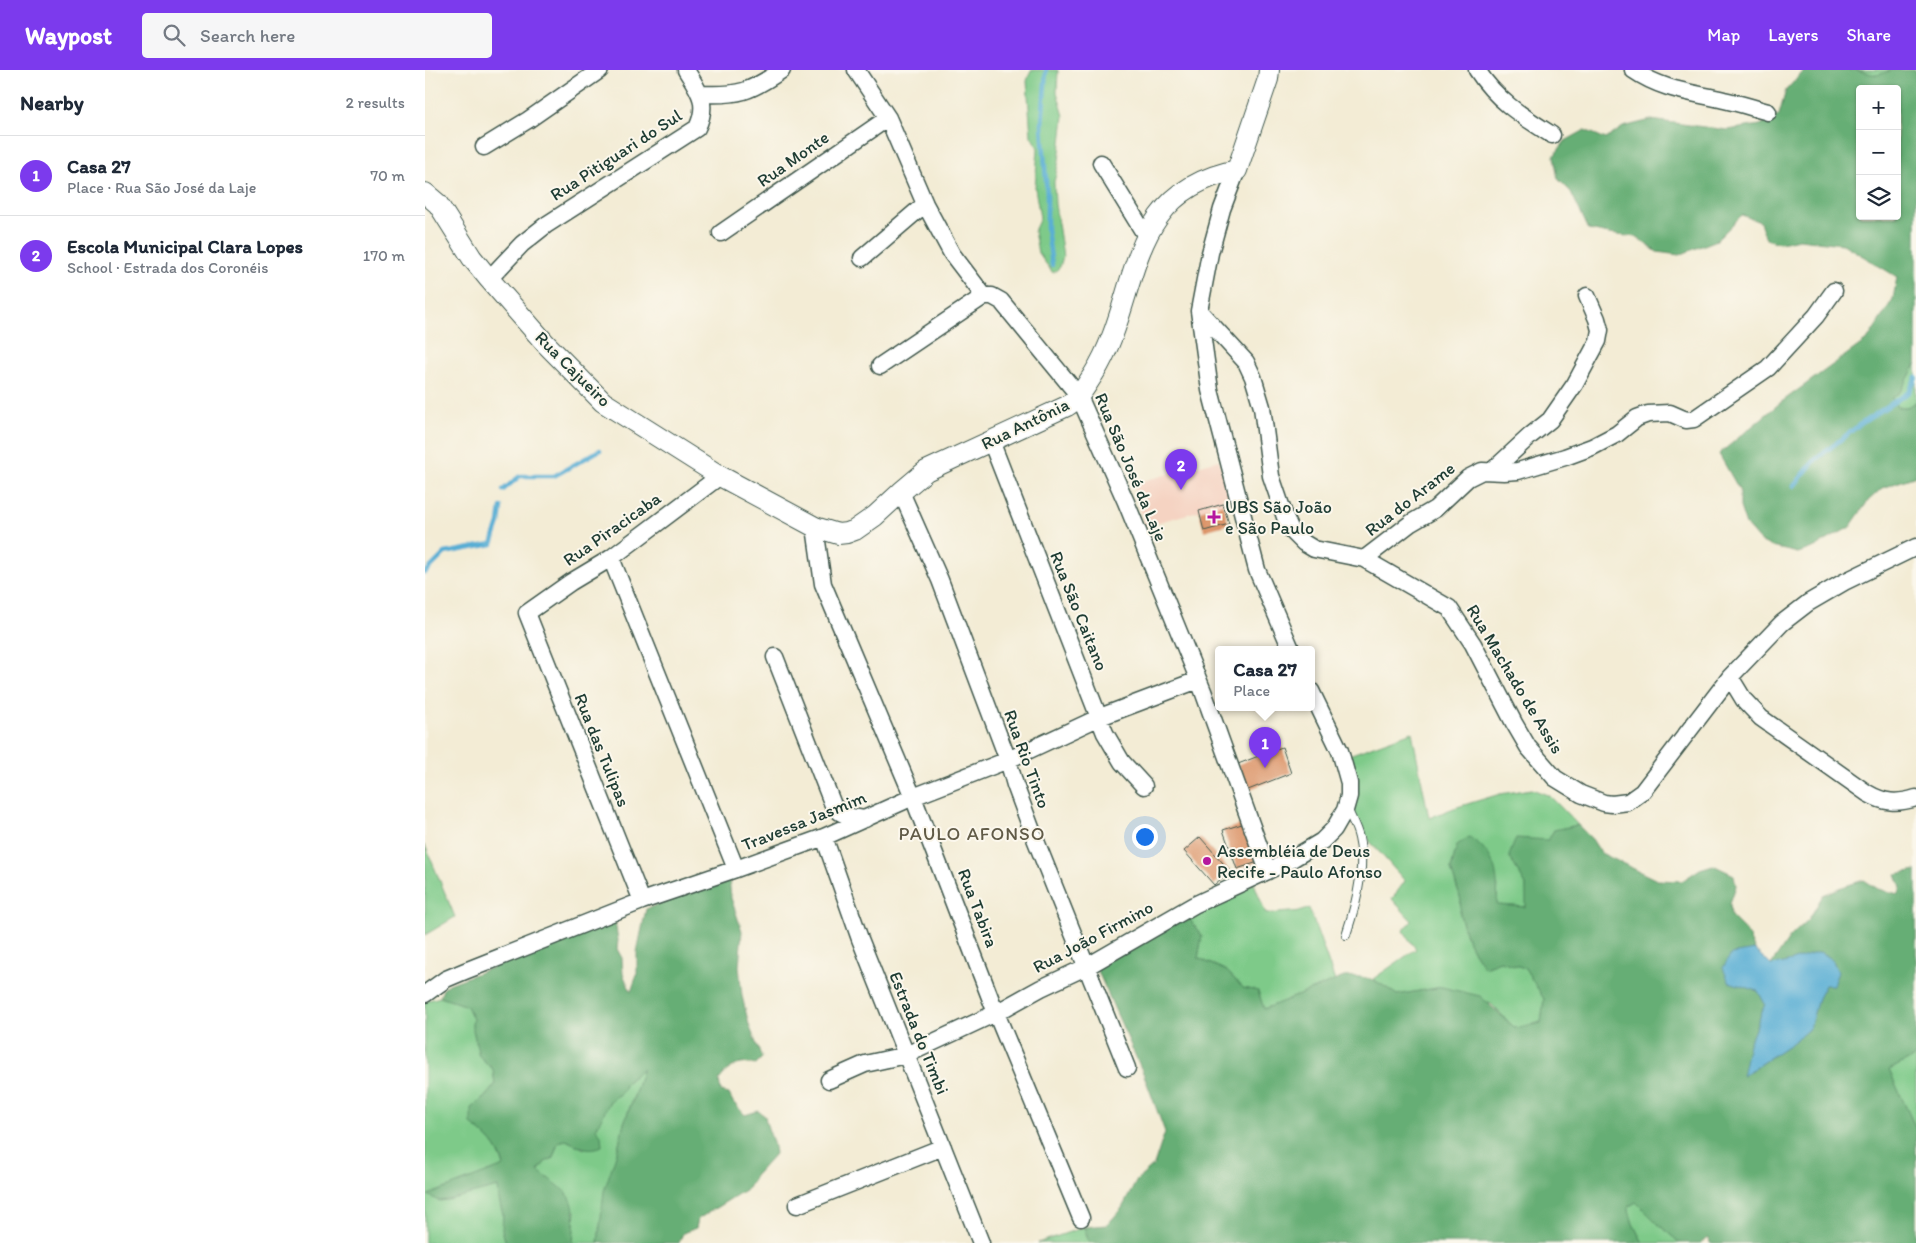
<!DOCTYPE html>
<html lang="en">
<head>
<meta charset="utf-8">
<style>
  body { margin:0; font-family:Itim,sans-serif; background:#f6f6f7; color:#1f2937 }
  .controls { position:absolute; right:15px; top:15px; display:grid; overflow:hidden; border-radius:5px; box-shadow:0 1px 4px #0004 }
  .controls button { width:45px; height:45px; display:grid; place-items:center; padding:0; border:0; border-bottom:1px solid #e0e1e3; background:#fff; color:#1f2937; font:25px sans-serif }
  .you { position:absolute; left:719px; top:766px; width:18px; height:18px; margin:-12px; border:4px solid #fff; border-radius:50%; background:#1a73e8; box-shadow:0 0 0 8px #1a73e833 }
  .badge { display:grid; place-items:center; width:32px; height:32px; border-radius:50%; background:#7c3aed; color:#fff; font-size:16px; font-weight:700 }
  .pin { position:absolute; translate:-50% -41px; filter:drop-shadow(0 1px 2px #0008) }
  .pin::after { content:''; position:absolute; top:26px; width:18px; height:15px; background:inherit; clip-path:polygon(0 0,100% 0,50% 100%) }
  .popup { position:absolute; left:790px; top:576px; width:100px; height:65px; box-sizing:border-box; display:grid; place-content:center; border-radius:5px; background:#fff; filter:drop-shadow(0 1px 4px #0005); font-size:16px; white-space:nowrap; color:#747a83 }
  .popup b { font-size:19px; color:#1f2937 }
  .popup::after { content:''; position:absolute; left:50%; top:100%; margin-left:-10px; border:10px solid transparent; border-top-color:#fff }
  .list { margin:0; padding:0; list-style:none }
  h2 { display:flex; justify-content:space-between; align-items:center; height:65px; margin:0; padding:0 20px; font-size:21px }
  h2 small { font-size:16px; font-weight:400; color:#747a83 }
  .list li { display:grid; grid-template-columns:32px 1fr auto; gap:15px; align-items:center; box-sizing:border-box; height:80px; padding:0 20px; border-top:1px solid #e0e1e3 }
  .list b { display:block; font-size:19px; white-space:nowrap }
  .list p { margin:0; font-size:16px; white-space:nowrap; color:#747a83 }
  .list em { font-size:16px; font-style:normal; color:#747a83 }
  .icon { flex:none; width:28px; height:28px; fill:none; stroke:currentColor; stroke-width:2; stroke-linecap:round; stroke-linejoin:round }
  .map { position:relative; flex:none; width:1491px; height:1173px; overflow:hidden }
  header { display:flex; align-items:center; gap:30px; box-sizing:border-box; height:70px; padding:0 25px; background:#7c3aed; color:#fff }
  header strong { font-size:24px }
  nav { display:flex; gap:28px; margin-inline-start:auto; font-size:18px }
  .search { width:350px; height:45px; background:#f6f6f7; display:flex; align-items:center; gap:12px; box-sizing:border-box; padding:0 18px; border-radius:5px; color:#747a83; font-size:19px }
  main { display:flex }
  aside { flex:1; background:#fff }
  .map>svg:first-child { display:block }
</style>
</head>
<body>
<header>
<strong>Waypost</strong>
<div class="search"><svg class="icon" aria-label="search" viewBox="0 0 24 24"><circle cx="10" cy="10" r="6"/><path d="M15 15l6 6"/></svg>Search here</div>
<nav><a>Map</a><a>Layers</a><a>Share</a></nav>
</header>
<main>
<aside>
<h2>Nearby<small>2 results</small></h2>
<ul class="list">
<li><span class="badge">1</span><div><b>Casa 27</b><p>Place · Rua São José da Laje</p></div><em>70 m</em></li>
<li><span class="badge">2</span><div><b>Escola Municipal Clara Lopes</b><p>School · Estrada dos Coronéis</p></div><em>170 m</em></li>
</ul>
</aside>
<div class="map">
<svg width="1491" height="1173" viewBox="0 0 1491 1173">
  <rect width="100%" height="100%" fill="#fbf7ec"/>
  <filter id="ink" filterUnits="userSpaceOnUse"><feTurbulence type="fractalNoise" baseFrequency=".02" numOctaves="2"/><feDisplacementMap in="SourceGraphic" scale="10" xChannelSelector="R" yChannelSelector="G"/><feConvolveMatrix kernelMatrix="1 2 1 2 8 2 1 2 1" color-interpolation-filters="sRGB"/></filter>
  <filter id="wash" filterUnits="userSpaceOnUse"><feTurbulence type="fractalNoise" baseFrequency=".0096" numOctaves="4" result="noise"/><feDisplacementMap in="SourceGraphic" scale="20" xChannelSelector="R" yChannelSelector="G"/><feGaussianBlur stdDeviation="1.12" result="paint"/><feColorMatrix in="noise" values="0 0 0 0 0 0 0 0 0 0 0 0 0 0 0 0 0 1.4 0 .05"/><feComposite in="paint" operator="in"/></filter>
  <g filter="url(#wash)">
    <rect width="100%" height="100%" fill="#f3ecd5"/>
    <path fill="#f5d3c2" d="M794,390L804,425L797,427L798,434L720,456L708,414Z"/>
    <path fill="#7eca89" stroke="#4e845e" d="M606,0H633L632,22L639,46L634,91L629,112L630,134L638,186L635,197L628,203L613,183L609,161L615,148L610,118L613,78L606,66L602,11Z
      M1429,0H1468L1452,6Z
      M1491,294V332L1482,337H1472L1467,328L1476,321Z
      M987,662L1004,748L1029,738L1075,724L1107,719L1125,726L1153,755L1129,760L1123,770L1084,786L1101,815L1102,837L1071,835L1073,816L1032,775L1026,799L1036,830L1035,844L1041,866L1049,882L1059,897L1075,891L1100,898L1119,929L1116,952L1090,958L1066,934L1017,917L972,925L948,909L991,879L978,861L987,851L967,829L980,811L926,750L924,685Z
      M0,775L30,847L0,865Z
      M829,813L841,844L877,841L884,838L910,911L839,939L833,921L818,918L802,901L773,888L777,866L762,846Z
      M15,927L42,936L48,949L47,955L54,986L68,999L70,1015L59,1028L47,1038V1054C63,1067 73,1076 79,1097L4,1125L74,1117C74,1127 76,1135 78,1145C79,1156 77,1161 81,1173H0V931Z
      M1491,986V1059L1464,1000Z
      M219,998L199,1053L176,1149L173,1173H148L150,1141L113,1102L120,1092L128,1088L133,1072L141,1070L159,1079L185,1031L197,1022L201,1013Z
      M1211,1132L1235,1156L1255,1173H1218L1208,1154L1203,1137Z
      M659,1157L664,1173H613Z"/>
    <path fill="#66ae75" stroke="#427654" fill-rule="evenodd" d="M1395,0H1429L1452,5L1468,0H1491V294L1476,321L1467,328L1472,337H1482L1491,332V406L1457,418L1443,431L1425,457L1390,477L1373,483L1347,477L1335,471L1321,455L1315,437V421L1294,384L1355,333L1443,269L1468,229L1472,207L1418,174L1374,169L1355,173L1341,169L1335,152L1317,145L1292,170L1254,185L1232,182L1211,167L1184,164L1164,160L1146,122L1133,109L1129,86L1140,71L1160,60L1181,69L1198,57L1226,50L1302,60L1335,55L1354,45L1361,20L1379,1ZM1435,19H1472V146H1435Z
      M1153,755L1167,769L1176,783L1232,810L1257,811L1275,799L1288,795L1309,805L1311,816L1305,833L1306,846L1321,861L1330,880L1306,884L1304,912L1333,921L1340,934L1324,974L1318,1006L1367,973L1385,958L1393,928L1400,915H1408L1413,902L1408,891L1395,882C1378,886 1363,894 1346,895L1365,867L1384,849L1398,825L1420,816L1439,810L1453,819L1473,824L1476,817L1471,804L1491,800V986L1464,1000L1491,1059V1173H1285L1284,1168L1275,1173H1255L1235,1156L1211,1132L1203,1137L1208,1154L1218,1173H664L659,1157L682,1155L697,1138L712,1110L729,1095L740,1062L719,1005L671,897L762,846L777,866L773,888L802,901L818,918L833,921L839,939L919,907C945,905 952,911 972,925L1017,917L1055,926L1090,958L1116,953L1119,929L1100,898L1075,891L1059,897L1049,882L1041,866L1035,844L1036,830L1026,799L1032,775L1044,767C1049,770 1055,774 1059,779C1073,794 1073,816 1072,835L1101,837V815L1084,786L1091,768L1123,770L1129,760Z
      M304,807L306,828L317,861L314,896L317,926L324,955L337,988L331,994C312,992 305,996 294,1010L296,1022L304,1024L308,1032L320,1045L333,1041L340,1046C342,1060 349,1069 350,1084L330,1106L323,1118L273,1149L271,1158L258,1163L254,1173H173L179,1121L192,1082L199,1053L208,1030L218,998L201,1013L197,1022L185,1031L171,1059L176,1065L177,1076C163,1082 154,1076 141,1070L133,1072L128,1088L120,1092L113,1101C151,1128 151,1126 148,1173H81L77,1160L78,1145L74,1130L73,1117L23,1130L14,1131L3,1125L79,1096C74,1077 62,1066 46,1054V1038L59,1028L70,1015L68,999L54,986L47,955L48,949L42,936L15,927L18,919L24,914L190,851L193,870L192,879L197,888L198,904L206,922L212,904V882L221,839Z"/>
    <path fill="#58aed4" stroke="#3c7684" d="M1330,880L1346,895C1363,894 1378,886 1395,882L1408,891L1413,902L1408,915H1400L1393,928L1385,958L1367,973L1317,1006L1324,974L1340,934L1333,921L1304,912L1298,898L1306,884Z"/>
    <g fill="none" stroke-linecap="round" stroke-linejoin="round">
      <path stroke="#58aed4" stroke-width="4.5" d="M621,0L617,55L622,125V159L627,195
        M1369,416L1390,390L1434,355L1484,322L1491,307
        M78,420L95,406H129L175,380
        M0,503L20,483L67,474L74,453L76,437"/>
    </g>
    <g id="blocks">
      <path fill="#dc9469" d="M798,434L804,454L779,461L774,441Z
        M857,677L866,703L823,720L813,694Z
        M820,753L833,792L812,799L798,760Z
        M775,767L805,801L789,815L759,781Z"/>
    </g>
  </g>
  <g filter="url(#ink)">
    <use href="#blocks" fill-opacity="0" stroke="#3f574c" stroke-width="1"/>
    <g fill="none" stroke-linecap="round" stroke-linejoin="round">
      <defs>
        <path id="service" d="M921,865C930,838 941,796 934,768C932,758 926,748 922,738"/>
        <path id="minor" d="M431,0L463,48L500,134L527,184L559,226H567L576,231L654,326L701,432L778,621L843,801
          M1052,0C1072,31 1097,46 1127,65
          M1208,0C1237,20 1265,22 1299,30C1314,33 1328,38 1343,42
          M275,24C314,26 325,22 357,0
          M59,77L103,50L175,0
          M676,93L721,166
          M812,100L797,139L785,183L774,241L785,320L832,500L866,579
          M296,163L463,48
          M437,188L500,134
          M64,209L97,174L121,155L272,58C284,33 274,21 261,0
          M774,241L821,292L828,307L837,337L846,406L860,447L866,460L879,473L889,479L939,489L1024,538L1048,574L1089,653L1103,677L1130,708L1156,724L1179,733L1187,734L1203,732L1217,722L1305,607L1357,553L1383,533L1419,512L1491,477
          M455,296L559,226
          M566,371L680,663L697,692L719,716
          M1067,401L1105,366L1125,350L1150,314L1173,271L1175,260L1172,249L1162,226
          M476,422L515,510L583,690L590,715L609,766L702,998
          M390,457L398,514L488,727L571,943L656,1148
          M186,488L311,799
          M939,489L986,453L1010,439L1043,408L1057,401L1079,402L1093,401L1140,387L1167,377L1192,364L1212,348L1223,344L1245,343L1261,350L1269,349L1343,298L1391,246L1409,221
          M350,587L408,735C417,747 426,747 440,749
          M1305,607L1319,630L1336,648L1442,723C1459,733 1472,734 1491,728
          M399,767L435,869L556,1173
          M217,831L102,543L146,512L186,488L295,406
          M0,924L21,909L40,901L217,831L311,799L399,767L488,727L583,690L675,647L773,610
          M404,1010L440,994L481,985L571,943L616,918L663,896L769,835L862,792L897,771L909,759L920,740L924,726V713L915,681L886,621
          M372,1135L518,1077"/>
        <path id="tertiary" d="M0,123L13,134L47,188L64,209L121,274L178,332L295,406L390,457L413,464L422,463L430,460L450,446L476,422L501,401L642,336C654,329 660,317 668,305C717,229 696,122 812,100L843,9L844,0"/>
      </defs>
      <use href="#service" stroke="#3f574c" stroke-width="10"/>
      <use href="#minor" stroke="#3f574c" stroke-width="19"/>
      <use href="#tertiary" stroke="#3f574c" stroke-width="22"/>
      <use href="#service" stroke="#fff" stroke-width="8"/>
      <use href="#minor" stroke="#fff" stroke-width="16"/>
      <use href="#tertiary" stroke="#fff" stroke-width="20"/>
    </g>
  </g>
  <g fill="#b5179e" stroke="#fbf7ec" stroke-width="2">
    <path d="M786.5 439.5h5v5h5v5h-5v5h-5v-5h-5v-5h5z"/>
    <circle cx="782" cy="791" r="5"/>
  </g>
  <g text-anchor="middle" stroke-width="4" stroke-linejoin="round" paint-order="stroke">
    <g font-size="18" fill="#1f3d34" stroke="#fbf7ec">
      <text transform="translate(191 85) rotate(-33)" y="6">Rua Pitiguari do Sul</text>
      <text transform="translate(368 89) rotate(-35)" y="6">Rua Monte</text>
      <text transform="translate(148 299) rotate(45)" y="6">Rua Cajueiro</text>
      <text transform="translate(600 354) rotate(-26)" y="6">Rua Antônia</text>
      <text transform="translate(706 397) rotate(67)" y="6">Rua São José da Laje</text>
      <text transform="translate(985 429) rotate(-38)" y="6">Rua do Arame</text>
      <text transform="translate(187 459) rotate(-35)" y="6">Rua Piracicaba</text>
      <text transform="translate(654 541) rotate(68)" y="6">Rua São Caitano</text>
      <text transform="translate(1090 609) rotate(59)" y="6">Rua Machado de Assis</text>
      <text transform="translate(177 680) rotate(68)" y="6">Rua das Tulipas</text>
      <text transform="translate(602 689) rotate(70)" y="6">Rua Rio Tinto</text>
      <text transform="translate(379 751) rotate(-22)" y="6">Travessa Jasmim</text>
      <text transform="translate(553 838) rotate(69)" y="6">Rua Tabira</text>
      <text transform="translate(668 867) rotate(-28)" y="6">Rua João Firmino</text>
      <text transform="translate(494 963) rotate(68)" y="6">Estrada do Timbi</text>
    </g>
    <g font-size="18" fill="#1f3d34" stroke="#fbf7ec" text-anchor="start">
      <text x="800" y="443">UBS São João<tspan x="800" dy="21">e São Paulo</tspan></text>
      <text x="792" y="787">Assembléia de Deus<tspan x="792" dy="21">Recife - Paulo Afonso</tspan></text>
    </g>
    <g font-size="19" letter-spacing="1" fill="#615b47" stroke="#fbf7ec">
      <text x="547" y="770">PAULO AFONSO</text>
    </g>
  </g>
</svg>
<div class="controls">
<button>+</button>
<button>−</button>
<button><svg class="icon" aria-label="layers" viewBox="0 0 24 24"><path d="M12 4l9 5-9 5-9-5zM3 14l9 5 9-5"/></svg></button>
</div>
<div class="you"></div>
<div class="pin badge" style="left:840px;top:698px">1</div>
<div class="popup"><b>Casa 27</b>Place</div>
<div class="pin badge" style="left:756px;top:420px">2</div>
</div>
</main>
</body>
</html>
